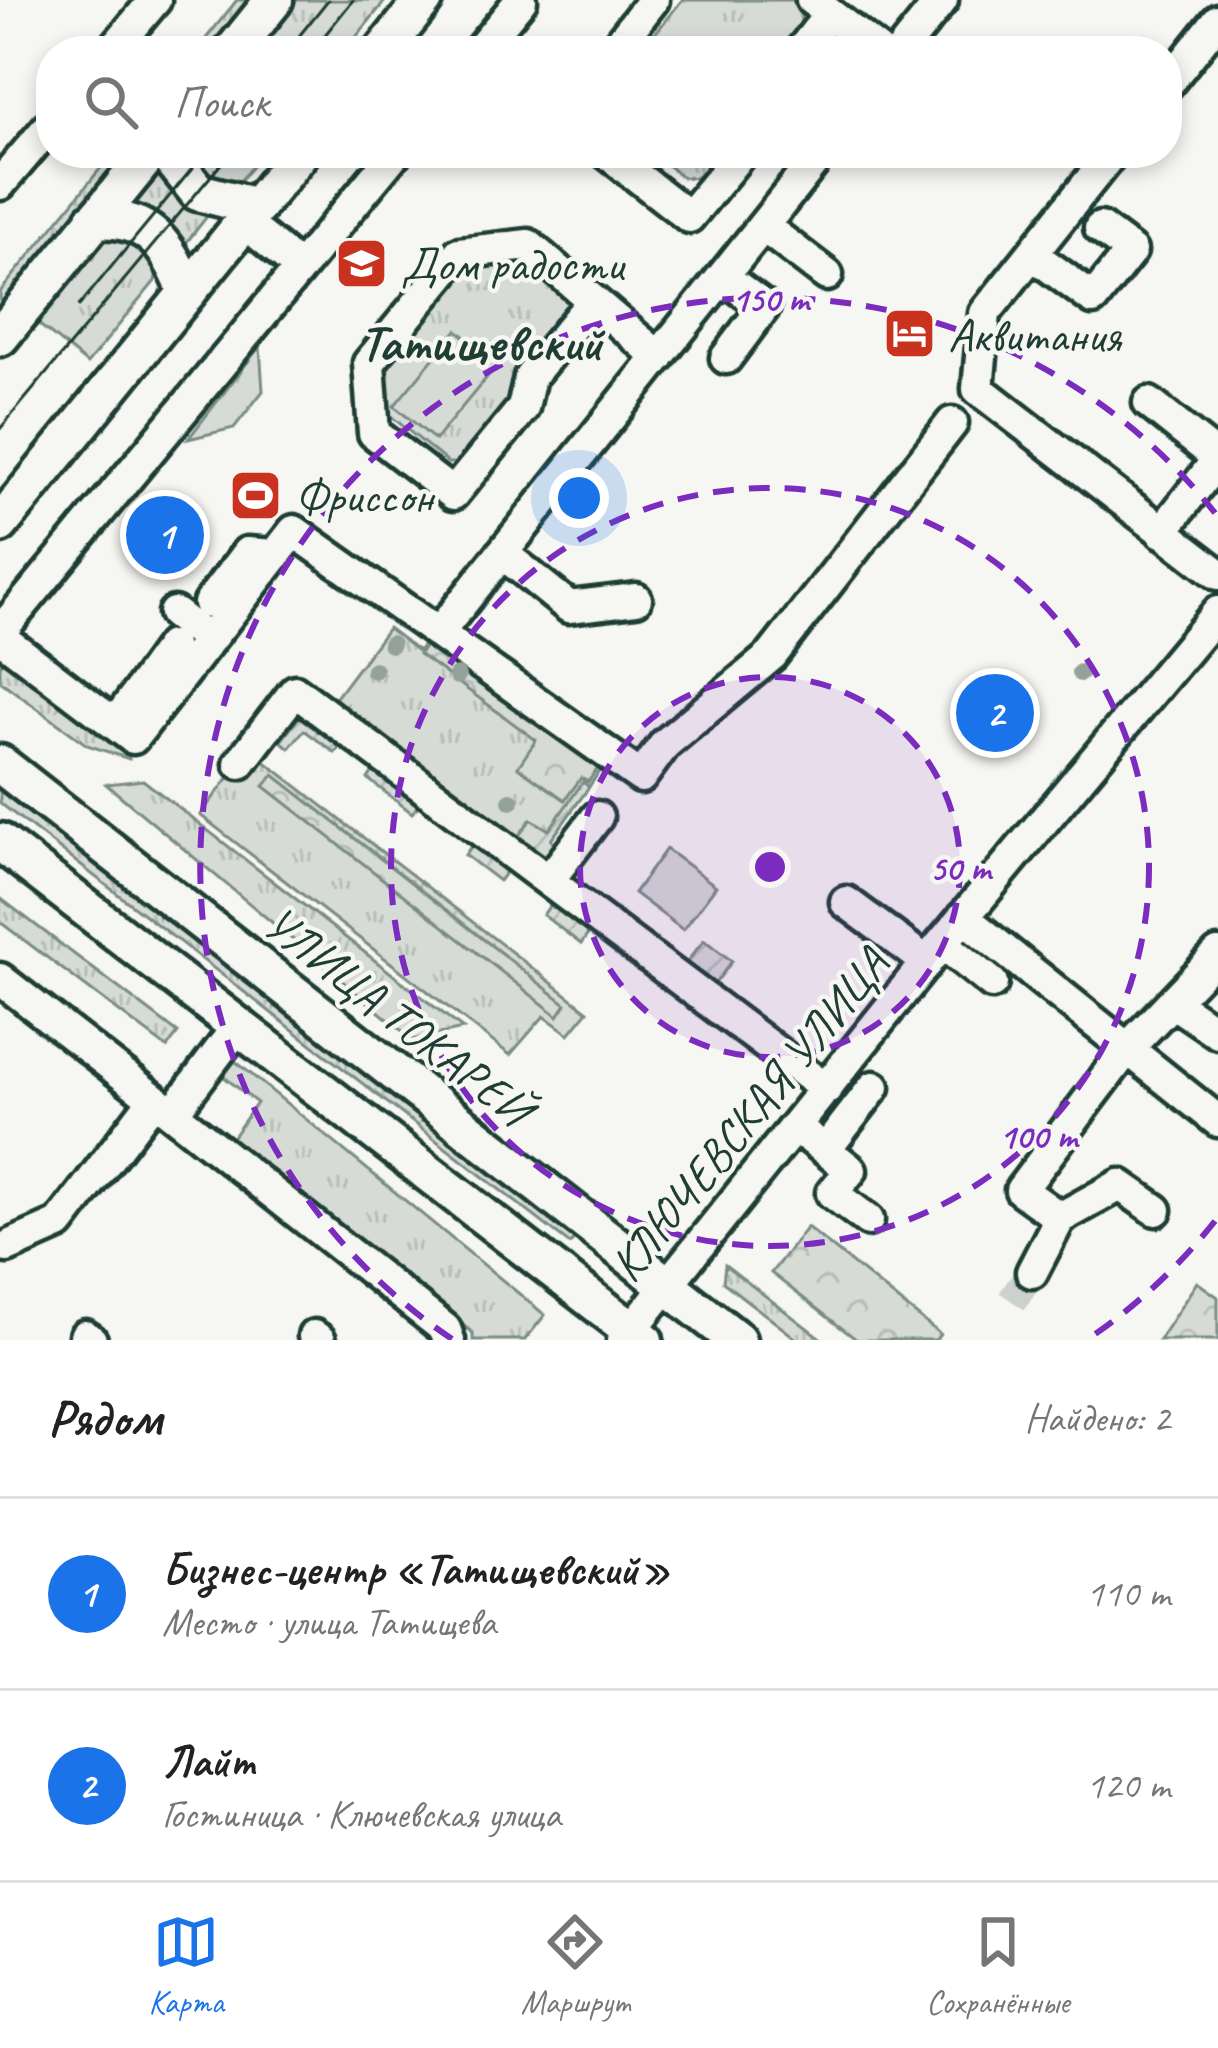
<!DOCTYPE html>
<html lang="ru">
<head>
<meta charset="utf-8">
<style>
  body { margin:0; font-family:Caveat,sans-serif; background:#f6f6f6; color:#222 }
  .you { position:absolute; left:579px; top:498px; width:42px; height:42px; margin:-30px; border:9px solid #fff; border-radius:50%; background:#1a73e8; box-shadow:0 0 0 18px #1a73e833 }
  .badge { display:grid; place-items:center; width:78px; height:78px; border-radius:50%; background:#1a73e8; color:#fff; font-size:39px; font-weight:700 }
  .pin { position:absolute; translate:-50% -50%; border:6px solid #fff; box-shadow:0 3px 12px #0006 }
  .list { margin:0; padding:0; list-style:none }
  h2 { display:flex; justify-content:space-between; align-items:center; height:156px; margin:0; padding:0 48px; font-size:51px }
  h2 small { font-size:39px; font-weight:400; color:#767676 }
  .list li { display:grid; grid-template-columns:78px 1fr auto; gap:36px; align-items:center; box-sizing:border-box; height:192px; padding:0 48px; border-top:3px solid #e0e0e0 }
  .list b { display:block; font-size:45px; white-space:nowrap }
  .list p { margin:0; font-size:39px; white-space:nowrap; color:#767676 }
  .list em { font-size:39px; font-style:normal; color:#767676 }
  .icon { flex:none; width:66px; height:66px; fill:none; stroke:currentColor; stroke-width:2; stroke-linecap:round; stroke-linejoin:round }
  .map { position:relative; flex:none; width:1218px; height:1340px; overflow:hidden }
  .search { position:absolute; background:#fff; box-shadow:0 6px 18px #0003; left:36px; right:36px; top:36px; height:132px; display:flex; align-items:center; gap:30px; box-sizing:border-box; padding:0 42px; border-radius:48px; color:#767676; font-size:45px }
  .sheet { height:540px; background:#fff }
  nav { display:flex; justify-content:space-around; align-items:center; box-sizing:border-box; height:168px; border-top:3px solid #e0e0e0; background:#fff; font-size:33px; color:#767676 }
  nav a { display:grid; justify-items:center; gap:6px }
  nav .on { color:#1a73e8 }
  .map>svg:first-child { display:block }
</style>
</head>
<body>
<div class="map">
<svg width="1218" height="1340" viewBox="0 0 1218 1340">
  <defs>
    <pattern id="grass-tufts" width="24" height="20" patternUnits="userSpaceOnUse" patternTransform="scale(3)"><rect width="24" height="20" fill="#d6dbd6"/><path d="M3 7l-1-3M5 7V3M7 7l1-3M15 17l-1-3M17 17v-4M19 17l1-3" fill="none" stroke="#b7bdb8"/></pattern>
    <pattern id="forest-crowns" width="20" height="18" patternUnits="userSpaceOnUse" patternTransform="scale(3)"><rect width="20" height="18" fill="#d6dbd6"/><path d="M2 6a3 3 0 1 1 6 0M12 15a3 3 0 1 1 6 0" fill="none" stroke="#b7bdb8"/></pattern>
    <pattern id="garden-furrows" width="10" height="10" patternUnits="userSpaceOnUse" patternTransform="scale(3)"><rect width="10" height="10" fill="#d6dbd6"/><path d="M-1 1l2-2M0 10L10 0M9 11l2-2" fill="none" stroke="#b7bdb8"/></pattern>
  </defs>
  <rect width="100%" height="100%" fill="#f6f6f2"/>
  <filter id="ink" filterUnits="userSpaceOnUse"><feTurbulence type="fractalNoise" baseFrequency=".00833" numOctaves="2"/><feDisplacementMap in="SourceGraphic" scale="24" xChannelSelector="R" yChannelSelector="G"/><feConvolveMatrix kernelMatrix="1 2 1 2 8 2 1 2 1" color-interpolation-filters="sRGB"/></filter>
  <g filter="url(#ink)">
    <path fill="url(#grass-tufts)" stroke="#7a8c85" stroke-width="3" d="M237,0H249L208,51H196Z
      M297,0H386L345,51H256Z
      M682,0H794L801,5V23L779,51H641Z
      M113,153H125L0,307V292Z
      M182,153H263L239,182L209,188Z
      M653,153H718L696,178L682,177Z
      M158,173C170,194 186,209 208,215L183,247L175,233L133,205Z
      M105,234H130L158,268L155,281L87,364L36,322Z
      M489,235L572,291C565,349 499,418 461,463H448L387,413L385,362Z
      M260,346L263,391L234,428L188,439Z
      M388,628L418,651L428,639L603,767L551,840L561,853L547,870L328,708Z
      M8,654L129,747V759L87,745L0,681V665Z
      M250,750L588,1011L569,1034L544,1016L510,1055L200,815Z
      M143,780L463,1029L413,1040L106,784Z
      M0,791L579,1234L570,1244L0,803Z
      M0,898L178,1033L167,1048L0,922Z
      M235,1061L545,1315L525,1340H473V1333L229,1142L257,1103L223,1076Z
      M725,1265L823,1340H798L723,1282Z"/>
    <path fill="url(#forest-crowns)" stroke="#7a8c85" stroke-width="3" d="M428,642L599,767L588,782L581,778L565,800L518,767L536,740L419,654Z
      M274,775L566,1004L558,1016L264,786Z
      M807,1227L940,1334L936,1340H857L771,1273Z
      M1197,1282L1218,1297V1340H1159Z"/>
    <path fill="url(#garden-furrows)" stroke="#7a8c85" stroke-width="3" d="M301,714L342,744L335,753L304,730L289,748L281,741Z
      M374,770L419,805L412,813L368,779Z
      M583,782L589,787L551,840L561,853L547,870L512,845L531,819L549,830Z
      M474,842L509,868L499,881L465,855Z
      M553,901L591,930L581,944L543,915Z
      M704,940L732,961L708,993L679,972Z"/>
    <path fill="#d6dbd6" stroke="#7a8c85" stroke-width="3" d="M457,330L498,364L435,440L394,406Z
      M666,849L716,886L683,930L634,893Z"/>
    <g fill="none" stroke-linecap="round" stroke-linejoin="round">
      <path stroke="#cbd1cc" stroke-width="30" stroke-dasharray="30 15" stroke-linecap="butt" d="M1012,1301L1032,1272"/>
      <defs>
        <path id="minor" d="M812,0L878,51
          M112,51L155,0
          M479,51L521,0
          M613,51L653,0
          M801,51L830,14
          M901,51L942,0
          M1167,84L1218,20
          M607,153L689,217L741,153
          M1112,153L985,313L978,389L1218,574
          M0,184L51,124
          M244,222L300,268
          M763,226L827,275
          M1032,254L1093,299L1131,251L1100,228
          M723,276L764,307L726,358
          M593,301L530,377L523,408L453,494L374,433L369,363L459,253L528,245L659,357
          M1149,403L1218,458
          M1162,532L1218,459
          M502,553L569,607L636,599
          M209,603L247,553L276,555
          M174,613L209,640
          M440,631L821,153
          M0,632L395,153
          M0,637L133,738L294,531L641,777L665,744L772,655L952,423
          M115,724L171,646
          M240,763L295,691L826,1089
          M549,880L597,817
          M846,902L927,962
          M963,917L1218,1121
          M942,943L992,983
          M0,979L154,1099
          M1174,1003L1218,1033
          M173,1113L238,1026
          M796,1127L851,1170L832,1193L868,1220
          M826,1149L874,1087
          M1156,1210L1120,1185L1060,1218L1021,1190L1126,1050L1218,954
          M7,1247L59,1224L154,1099L445,1329L449,1340
          M1032,1272L1060,1218
          M85,1336L91,1340
          M314,1336L320,1340
          M623,1340L942,943L1218,612"/>
        <path id="major" d="M233,51L274,0
          M383,51L424,0
          M167,153L198,192L257,207
          M94,220C148,215 169,246 187,292
          M0,337L150,153
          M0,524L300,153
          M0,764L737,1340
          M0,842L644,1340"/>
      </defs>
      <use href="#minor" stroke="#1f3d34" stroke-width="39"/>
      <use href="#major" stroke="#1f3d34" stroke-width="45"/>
      <use href="#minor" stroke="#f6f6f2" stroke-width="30"/>
      <use href="#major" stroke="#f6f6f2" stroke-width="36"/>
      <path stroke="#1f3d34" stroke-width="3" d="M287,51L328,0
        M312,51L353,0
        M79,306L205,153
        M0,429L230,153"/>
    </g>
    <g fill="#94a29b">
      <circle cx="391" cy="644" r="9"/>
      <circle cx="374" cy="670" r="9"/>
      <circle cx="1080" cy="673" r="9"/>
      <circle cx="457" cy="676" r="9"/>
      <circle cx="511" cy="801" r="9"/>
    </g>
  </g>
  <circle cx="770" cy="867" r="190" fill="#7b2cbf" fill-opacity=".12"/>
  <g fill="none" stroke="#7b2cbf" stroke-width="6" stroke-dasharray="21 15">
    <circle cx="770" cy="867" r="190"/>
    <circle cx="770" cy="867" r="379"/>
    <path d="M1215 1221A569 569 0 0 1 1088 1339M452 1339A569 569 0 1 1 1215 513"/>
  </g>
  <defs>
    <symbol id="school-square" viewBox="-11 -11 22 22"><rect x="-9" y="-9" width="18" height="18" rx="4" fill="#c8321e" stroke="#f6f6f2"/><path d="M0-5L7-2L0 1L-7-2ZM-4 1L0 2.5L4 1V4Q0 6-4 4Z" fill="#fff"/></symbol>
    <symbol id="hotel-square" viewBox="-11 -11 22 22"><rect x="-9" y="-9" width="18" height="18" rx="4" fill="#c8321e" stroke="#f6f6f2"/><path d="M-6-4.5h1.5V1H6V5H4.5V3h-9V5H-6ZM-4 0a1.8 1.8 0 1 1 3.6 0ZM.5 0V-2.5h3Q6-2.5 6 0Z" fill="#fff"/></symbol>
    <symbol id="stadium-square" viewBox="-11 -11 22 22"><rect x="-9" y="-9" width="18" height="18" rx="4" fill="#c8321e" stroke="#f6f6f2"/><path d="M0-5a6.5 5 0 1 0 0 10a6.5 5 0 1 0 0-10ZM-3.5-1.8h7v3.6h-7Z" fill="#fff"/></symbol>
  </defs>
  <g fill-rule="evenodd">
    <use href="#school-square" x="332" y="234" width="59" height="59"/>
    <use href="#hotel-square" x="880" y="304" width="59" height="59"/>
    <use href="#stadium-square" x="226" y="466" width="59" height="59"/>
  </g>
  <g text-anchor="middle" stroke-width="9" stroke-linejoin="round" paint-order="stroke">
    <g font-size="48" fill="#1f3d34" stroke="#f6f6f2" text-anchor="start">
      <text x="401" y="280">Дом радости</text>
      <text x="948" y="351">Аквитания</text>
      <text x="295" y="512">Фриссон</text>
    </g>
    <g font-size="48" fill="#1f3d34" stroke="#f6f6f2">
      <text transform="translate(398 1015) rotate(38)" y="17">УЛИЦА ТОКАРЕЙ</text>
      <text transform="translate(748 1114) rotate(-51)" y="17">КЛЮЧЕВСКАЯ УЛИЦА</text>
    </g>
    <g font-size="51" font-weight="bold" fill="#1f3d34" stroke="#f6f6f2">
      <text x="481" y="360">Татищевский</text>
    </g>
  </g>
  <circle cx="770" cy="867" r="18" fill="#7b2cbf" stroke="#f6f6f2" stroke-width="6"/>
  <g font-size="36" text-anchor="middle" font-weight="bold" fill="#7b2cbf" stroke="#f6f6f2" stroke-width="9" stroke-linejoin="round" paint-order="stroke">
    <text x="770" y="311">150 m</text>
    <text x="960" y="880">50 m</text>
    <text x="1038" y="1148">100 m</text>
  </g>
</svg>
<div class="you"></div>
<div class="pin badge" style="left:165px;top:535px">1</div>
<div class="pin badge" style="left:995px;top:713px">2</div>
<div class="search"><svg class="icon" aria-label="search" viewBox="0 0 24 24"><circle cx="10" cy="10" r="6"/><path d="M15 15l6 6"/></svg>Поиск</div>
</div>
<section class="sheet">
<h2>Рядом<small>Найдено: 2</small></h2>
<ul class="list">
<li><span class="badge">1</span><div><b>Бизнес-центр «Татищевский»</b><p>Место · улица Татищева</p></div><em>110 m</em></li>
<li><span class="badge">2</span><div><b>Лайт</b><p>Гостиница · Ключевская улица</p></div><em>120 m</em></li>
</ul>
</section>
<nav>
<a class="on"><svg class="icon" aria-label="map" viewBox="0 0 24 24"><path d="M3 6l6-2 6 2 6-2v14l-6 2-6-2-6 2zM9 4v14M15 6v14"/></svg>Карта</a>
<a><svg class="icon" aria-label="directions" viewBox="0 0 24 24"><path d="M12 3l9 9-9 9-9-9zM9 14v-3h6M13 9l2 2-2 2"/></svg>Маршрут</a>
<a><svg class="icon" aria-label="saved" viewBox="0 0 24 24"><path d="M7 4h10v16l-5-4-5 4z"/></svg>Сохранённые</a>
</nav>
</body>
</html>
